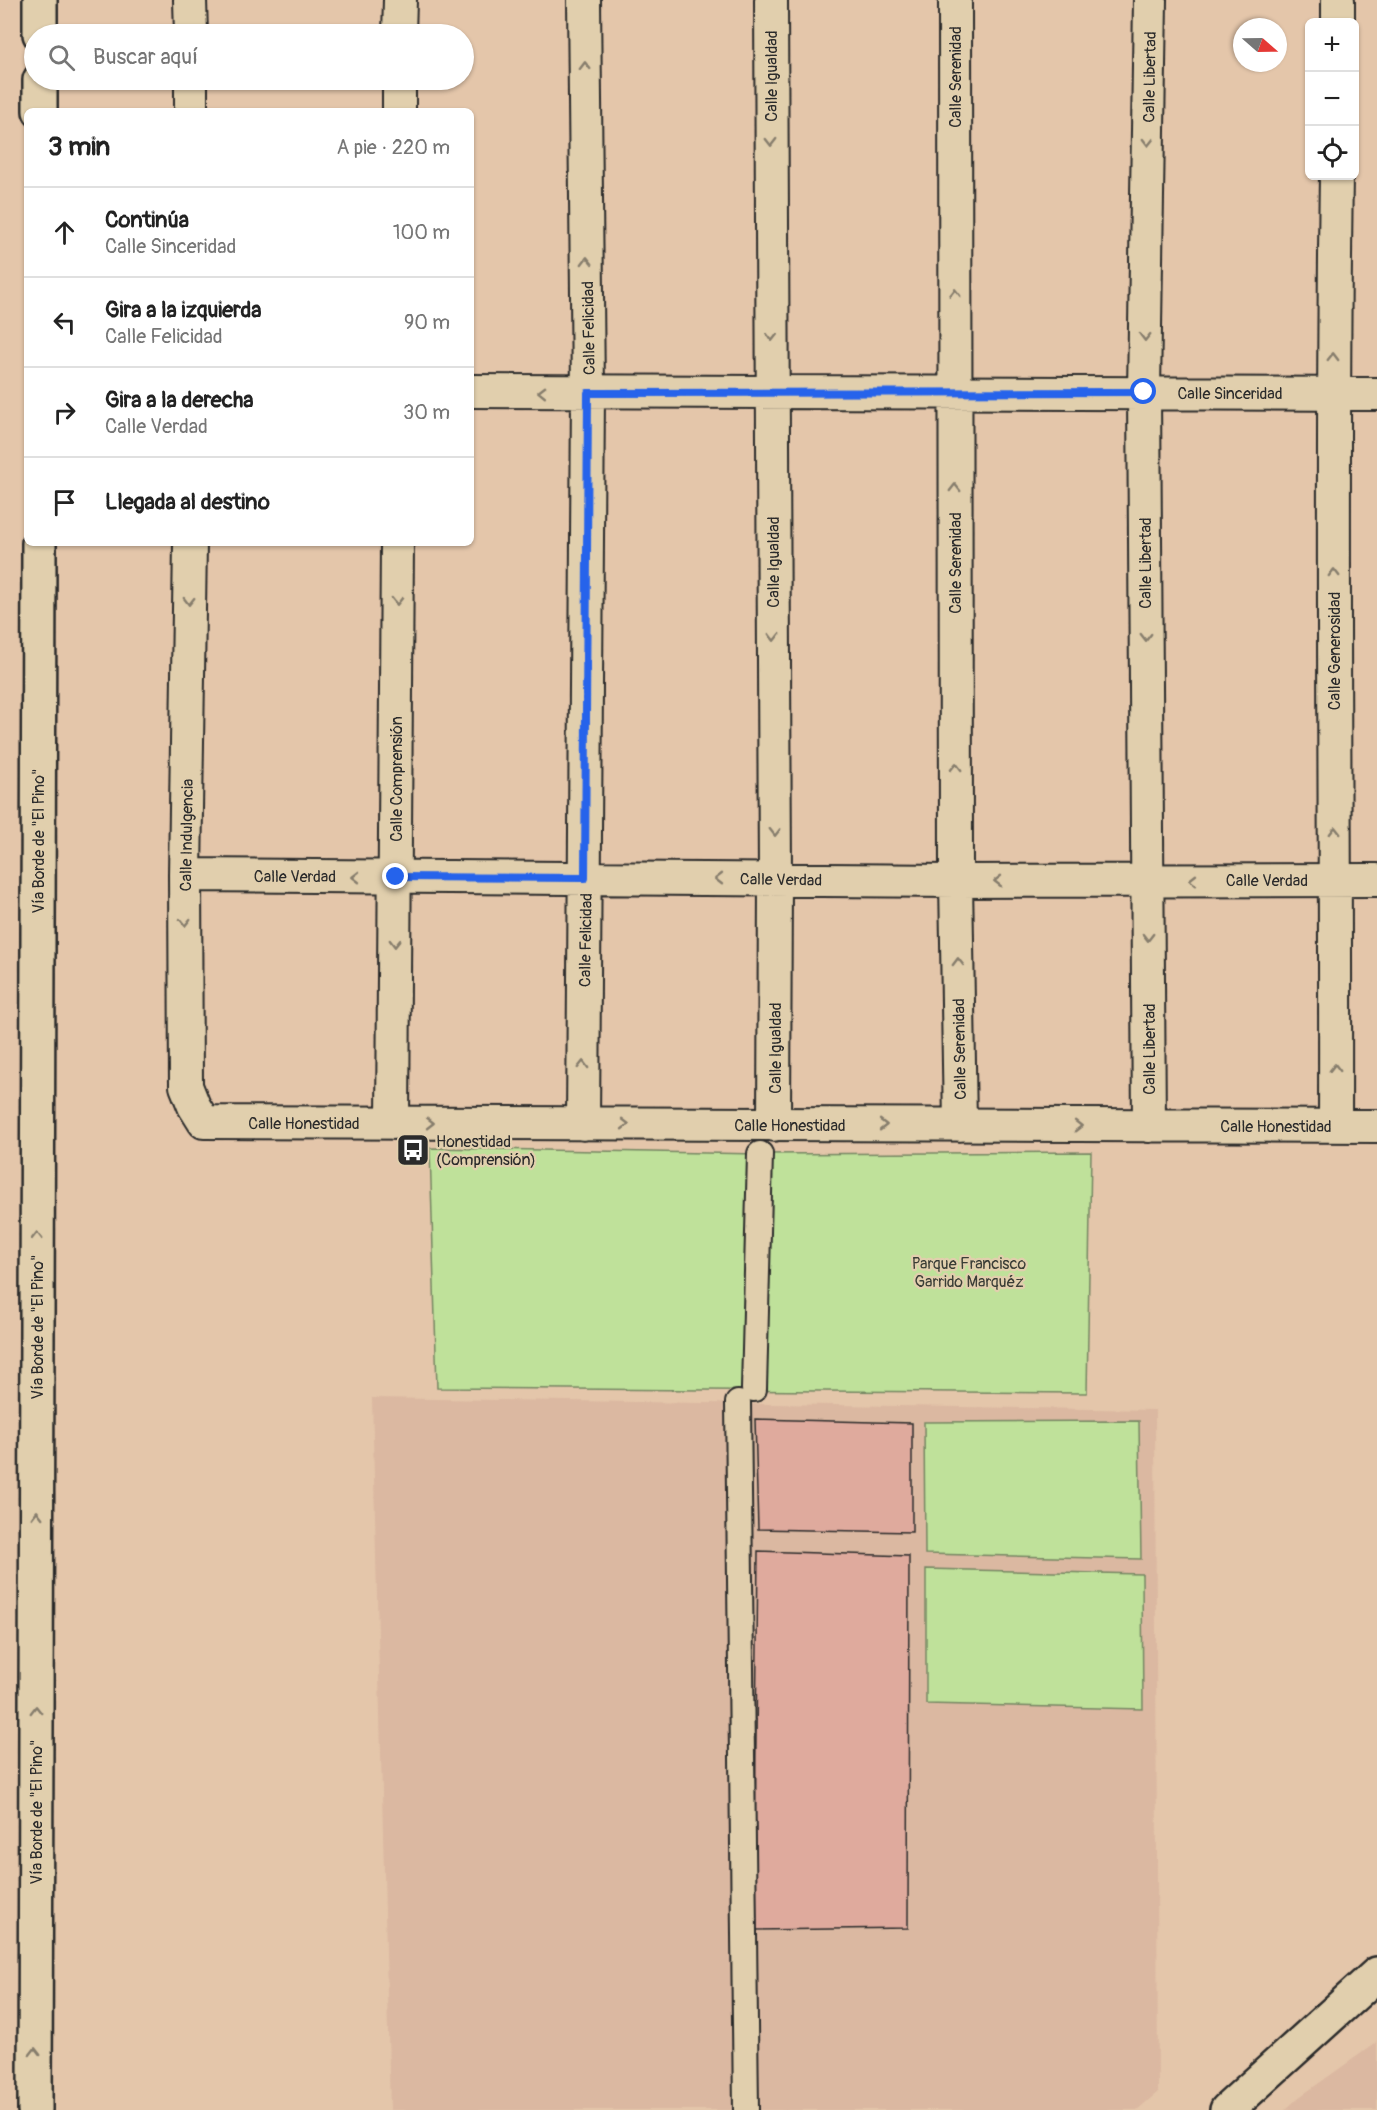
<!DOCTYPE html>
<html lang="es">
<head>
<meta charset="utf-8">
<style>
  body { margin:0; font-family:Pangolin,sans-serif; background:#f2f2f2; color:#222 }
  .controls { position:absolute; right:18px; top:18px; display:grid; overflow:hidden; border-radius:9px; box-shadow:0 2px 4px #0004 }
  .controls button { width:54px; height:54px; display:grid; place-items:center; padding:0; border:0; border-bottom:2px solid #e0e0e0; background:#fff; color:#222; font:30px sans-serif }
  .compass { position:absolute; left:1233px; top:18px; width:54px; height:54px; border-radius:50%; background:#fff; box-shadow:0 2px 4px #0004; rotate:110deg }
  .stop { position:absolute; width:18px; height:18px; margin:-14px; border:4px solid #2563eb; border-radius:50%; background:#fff }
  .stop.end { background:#2563eb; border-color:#fff; box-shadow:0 2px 6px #0008 }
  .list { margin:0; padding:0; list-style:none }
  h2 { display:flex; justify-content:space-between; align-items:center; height:78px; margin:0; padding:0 24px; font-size:26px }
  h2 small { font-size:20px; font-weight:400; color:#767676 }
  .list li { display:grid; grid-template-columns:39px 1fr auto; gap:18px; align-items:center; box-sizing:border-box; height:90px; padding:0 24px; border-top:2px solid #e0e0e0 }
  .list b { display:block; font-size:22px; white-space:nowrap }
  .list p { margin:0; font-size:20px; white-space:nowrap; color:#767676 }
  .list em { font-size:20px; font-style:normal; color:#767676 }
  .icon { flex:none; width:33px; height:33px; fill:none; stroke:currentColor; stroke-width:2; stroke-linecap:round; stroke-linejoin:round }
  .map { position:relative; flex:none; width:1377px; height:2110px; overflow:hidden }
  .search { position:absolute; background:#fff; box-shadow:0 2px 4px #0004; left:24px; top:24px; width:450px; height:66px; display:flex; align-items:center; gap:15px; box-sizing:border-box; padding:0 21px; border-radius:33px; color:#767676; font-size:22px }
  .panel { position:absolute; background:#fff; box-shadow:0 2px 4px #0004; left:24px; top:108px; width:450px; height:438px; border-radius:9px }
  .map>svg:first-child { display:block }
</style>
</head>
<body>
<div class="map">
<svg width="1377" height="2110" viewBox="0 0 1377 2110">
  <rect width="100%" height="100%" fill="#e4c6aa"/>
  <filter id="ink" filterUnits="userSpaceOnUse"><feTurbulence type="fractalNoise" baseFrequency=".0167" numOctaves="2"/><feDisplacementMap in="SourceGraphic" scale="12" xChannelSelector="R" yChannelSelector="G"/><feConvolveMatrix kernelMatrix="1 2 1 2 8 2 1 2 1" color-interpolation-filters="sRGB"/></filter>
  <g filter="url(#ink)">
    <path fill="#dbb8a1" d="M372,1398L1155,1410L1158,2092L1137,2110H390Z
      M1377,2042V2110H1285L1298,2098Z"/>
    <path fill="#bfe19a" stroke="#758662" stroke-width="1.5" d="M430,1148L760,1154L1091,1152L1087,1393L437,1388Z
      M1139,1421L1141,1559L925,1554L924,1422Z
      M926,1569L1142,1574L1143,1709L926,1704Z"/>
    <path fill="#dfaa9d" stroke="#2b2b2b" stroke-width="1.5" d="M755,1419L912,1423V1532L758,1529Z
      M758,1551L909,1556L908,1928L754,1930Z"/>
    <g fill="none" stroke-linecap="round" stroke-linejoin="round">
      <defs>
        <path id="pedestrian" d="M754,1389L760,1154
          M738,1403L746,2110"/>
        <path id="minor" d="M190,0L191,34
          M771,0L775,879L774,1125
          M955,0L956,881L960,1125
          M1338,22V0
          M399,34L400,0
          M191,80V111
          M399,111V80
          M471,391L1377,394
          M190,543L185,875L186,1086L194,1106L204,1122L1377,1126
          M185,875L956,881L1377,880
          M393,1123L397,543
          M583,1124L588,392L584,0
          M1149,1126L1144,392L1150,0
          M1335,1126C1336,809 1331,492 1336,176"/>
        <path id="tertiary" d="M1227,2110L1377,1974"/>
        <path id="secondary" d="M40,34V0
          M40,111V80
          M35,2110L39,543"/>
      </defs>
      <use href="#pedestrian" stroke="#2b2b2b" stroke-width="28"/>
      <use href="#minor" stroke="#2b2b2b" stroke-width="36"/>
      <use href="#tertiary" stroke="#2b2b2b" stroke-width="38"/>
      <use href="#secondary" stroke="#2b2b2b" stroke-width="38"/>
      <use href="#pedestrian" stroke="#e1cfad" stroke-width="24"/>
      <use href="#minor" stroke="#e1cfad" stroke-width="32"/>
      <use href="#tertiary" stroke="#e1cfad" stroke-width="33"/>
      <use href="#secondary" stroke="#e1cfad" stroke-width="33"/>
    </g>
    <defs><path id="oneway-chevron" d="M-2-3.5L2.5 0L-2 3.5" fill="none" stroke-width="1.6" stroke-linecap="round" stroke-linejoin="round" transform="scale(1.5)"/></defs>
    <g stroke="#867d6c">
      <use href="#oneway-chevron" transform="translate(585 66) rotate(-91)"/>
      <use href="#oneway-chevron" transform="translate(771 142) rotate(90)"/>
      <use href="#oneway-chevron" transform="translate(1148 142) rotate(91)"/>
      <use href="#oneway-chevron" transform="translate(587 261) rotate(-91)"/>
      <use href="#oneway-chevron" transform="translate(955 293) rotate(-90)"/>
      <use href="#oneway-chevron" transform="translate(772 337) rotate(90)"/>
      <use href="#oneway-chevron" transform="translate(1145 337) rotate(91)"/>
      <use href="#oneway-chevron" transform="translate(1333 357) rotate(-89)"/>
      <use href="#oneway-chevron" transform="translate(542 392) rotate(-179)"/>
      <use href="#oneway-chevron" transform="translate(955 488) rotate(-90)"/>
      <use href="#oneway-chevron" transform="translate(1334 573) rotate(-90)"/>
      <use href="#oneway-chevron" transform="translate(189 601) rotate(91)"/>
      <use href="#oneway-chevron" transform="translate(397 601) rotate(90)"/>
      <use href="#oneway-chevron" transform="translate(774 637) rotate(90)"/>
      <use href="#oneway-chevron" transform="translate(1146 637) rotate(90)"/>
      <use href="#oneway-chevron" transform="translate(956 767) rotate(-90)"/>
      <use href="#oneway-chevron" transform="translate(1335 831) rotate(-90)"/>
      <use href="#oneway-chevron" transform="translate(775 832) rotate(90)"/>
      <use href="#oneway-chevron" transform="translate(356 877) rotate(-180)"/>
      <use href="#oneway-chevron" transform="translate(719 879) rotate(-180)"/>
      <use href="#oneway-chevron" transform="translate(1193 880) rotate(180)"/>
      <use href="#oneway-chevron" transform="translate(998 881) rotate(180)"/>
      <use href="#oneway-chevron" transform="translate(185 922) rotate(90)"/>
      <use href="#oneway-chevron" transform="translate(1148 937) rotate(90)"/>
      <use href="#oneway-chevron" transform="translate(395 943) rotate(91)"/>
      <use href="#oneway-chevron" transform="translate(958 962) rotate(-91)"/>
      <use href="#oneway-chevron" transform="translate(583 1065) rotate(-89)"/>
      <use href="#oneway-chevron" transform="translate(1335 1068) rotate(-90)"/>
      <use href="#oneway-chevron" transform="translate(430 1123)"/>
      <use href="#oneway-chevron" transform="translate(625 1124)"/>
      <use href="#oneway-chevron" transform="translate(883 1125)"/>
      <use href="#oneway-chevron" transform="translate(1078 1126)"/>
      <use href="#oneway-chevron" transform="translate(37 1236) rotate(-90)"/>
      <use href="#oneway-chevron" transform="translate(37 1515) rotate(-90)"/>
      <use href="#oneway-chevron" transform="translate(36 1710) rotate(-90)"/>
      <use href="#oneway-chevron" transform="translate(35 2052) rotate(-90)"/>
    </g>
  </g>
  <g fill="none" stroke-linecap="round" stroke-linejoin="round" filter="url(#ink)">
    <path stroke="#2563eb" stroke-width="8" d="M396,877L585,878L588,393L1144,392"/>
  </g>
  <defs>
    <symbol id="bus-square" viewBox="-11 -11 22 22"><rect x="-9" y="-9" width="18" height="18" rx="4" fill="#2b2b2b" stroke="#e1cfad"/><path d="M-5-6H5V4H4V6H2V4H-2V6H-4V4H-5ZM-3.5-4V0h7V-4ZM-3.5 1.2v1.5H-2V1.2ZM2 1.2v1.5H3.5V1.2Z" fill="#fff"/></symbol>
  </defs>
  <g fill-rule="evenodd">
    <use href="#bus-square" x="394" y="1131" width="38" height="38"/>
  </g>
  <g text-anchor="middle" stroke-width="4.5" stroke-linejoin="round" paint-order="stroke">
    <g font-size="16" fill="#2b2b2b" stroke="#e1cfad">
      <text transform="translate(771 76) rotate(-90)" y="6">Calle Igualdad</text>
      <text transform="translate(955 77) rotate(-90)" y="6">Calle Serenidad</text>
      <text transform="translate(1149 77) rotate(-89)" y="6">Calle Libertad</text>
      <text transform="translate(588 328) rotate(-91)" y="6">Calle Felicidad</text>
      <text x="1230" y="399">Calle Sinceridad</text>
      <text transform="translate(773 562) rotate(-90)" y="6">Calle Igualdad</text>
      <text transform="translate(955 563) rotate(-90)" y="6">Calle Serenidad</text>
      <text transform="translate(1145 563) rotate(-90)" y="6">Calle Libertad</text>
      <text transform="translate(1334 651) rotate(-90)" y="6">Calle Generosidad</text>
      <text transform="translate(396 779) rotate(-90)" y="6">Calle Comprensión</text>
      <text transform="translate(186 835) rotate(-89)" y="6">Calle Indulgencia</text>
      <text transform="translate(38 841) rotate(-90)" y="6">Vía Borde de "El Pino"</text>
      <text x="295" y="882">Calle Verdad</text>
      <text transform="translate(781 879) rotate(1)" y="6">Calle Verdad</text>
      <text x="1267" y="886">Calle Verdad</text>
      <text transform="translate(585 940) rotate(-89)" y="6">Calle Felicidad</text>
      <text transform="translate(775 1048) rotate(-90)" y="6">Calle Igualdad</text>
      <text transform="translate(959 1049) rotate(-91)" y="6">Calle Serenidad</text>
      <text transform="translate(1149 1049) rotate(-90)" y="6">Calle Libertad</text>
      <text x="304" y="1129">Calle Honestidad</text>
      <text x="790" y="1131">Calle Honestidad</text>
      <text x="1276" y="1132">Calle Honestidad</text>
      <text transform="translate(37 1327) rotate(-90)" y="6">Vía Borde de "El Pino"</text>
      <text transform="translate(36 1812) rotate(-90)" y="6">Vía Borde de "El Pino"</text>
    </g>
    <g font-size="16" fill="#2b2b2b" stroke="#e1cfad" text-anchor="start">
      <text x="436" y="1147">Honestidad<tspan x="436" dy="18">(Comprensión)</tspan></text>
    </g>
    <g font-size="16" fill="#3a3d36" stroke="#e1cfad">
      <text x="969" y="1269">Parque Francisco<tspan x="969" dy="18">Garrido Marquéz</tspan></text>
    </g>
  </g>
</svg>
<div class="controls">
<button>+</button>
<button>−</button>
<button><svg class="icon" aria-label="locate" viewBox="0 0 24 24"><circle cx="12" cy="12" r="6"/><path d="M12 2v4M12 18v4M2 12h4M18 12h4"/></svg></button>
</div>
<svg class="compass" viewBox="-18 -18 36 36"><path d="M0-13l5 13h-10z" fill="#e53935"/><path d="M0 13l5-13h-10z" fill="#767676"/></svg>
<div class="stop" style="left:1144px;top:392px"></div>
<div class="stop end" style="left:396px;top:877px"></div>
<div class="search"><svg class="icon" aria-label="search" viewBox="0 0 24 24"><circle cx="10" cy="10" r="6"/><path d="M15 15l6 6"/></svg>Buscar aquí</div>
<section class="panel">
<h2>3 min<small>A pie · 220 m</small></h2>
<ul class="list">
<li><svg class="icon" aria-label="ahead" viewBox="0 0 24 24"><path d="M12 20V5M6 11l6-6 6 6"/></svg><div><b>Continúa</b><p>Calle Sinceridad</p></div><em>100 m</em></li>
<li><svg class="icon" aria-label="left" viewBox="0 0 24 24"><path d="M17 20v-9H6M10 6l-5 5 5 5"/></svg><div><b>Gira a la izquierda</b><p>Calle Felicidad</p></div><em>90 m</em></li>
<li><svg class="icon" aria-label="right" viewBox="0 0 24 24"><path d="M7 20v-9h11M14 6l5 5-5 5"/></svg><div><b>Gira a la derecha</b><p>Calle Verdad</p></div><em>30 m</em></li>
<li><svg class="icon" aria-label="arrive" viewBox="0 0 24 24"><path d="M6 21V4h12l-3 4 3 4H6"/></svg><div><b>Llegada al destino</b></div></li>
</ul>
</section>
</div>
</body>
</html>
